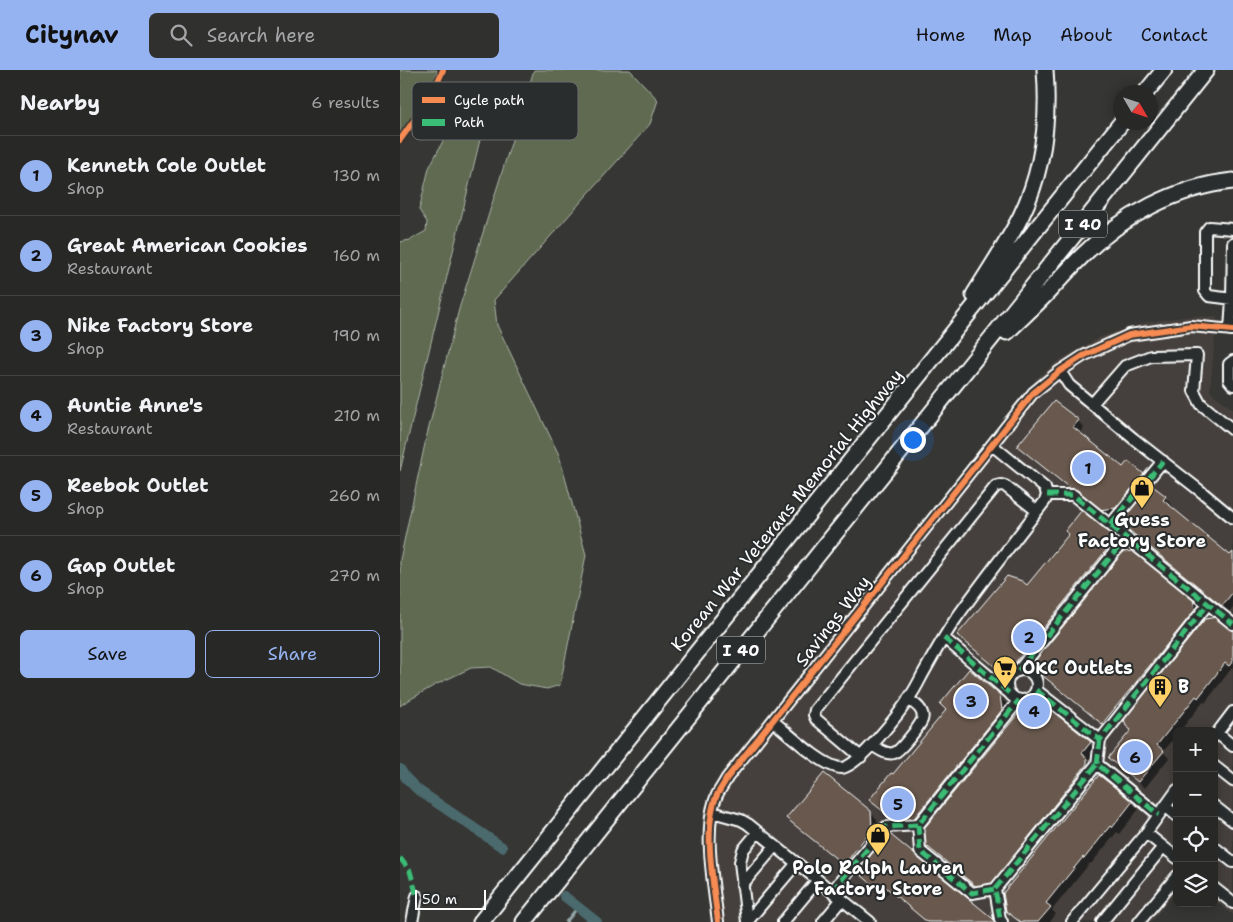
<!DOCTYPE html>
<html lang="en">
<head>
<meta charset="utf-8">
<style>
  body { margin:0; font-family:"Shantell Sans",sans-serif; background:#30302f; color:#f1f3f6 }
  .controls { position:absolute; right:15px; bottom:15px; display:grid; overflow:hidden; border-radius:8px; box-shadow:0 2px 12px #0003 }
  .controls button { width:45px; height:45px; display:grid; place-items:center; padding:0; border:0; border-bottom:1px solid #444; background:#282827; color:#f1f3f6; font:25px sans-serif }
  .compass { position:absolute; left:713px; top:15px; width:45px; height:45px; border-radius:50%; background:#282827; box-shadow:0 2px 12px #0003; rotate:129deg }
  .scale { position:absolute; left:15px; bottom:12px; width:71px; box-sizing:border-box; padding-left:5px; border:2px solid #fff; border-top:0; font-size:14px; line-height:18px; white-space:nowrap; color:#fff; -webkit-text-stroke:4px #2a2d2e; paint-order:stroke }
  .you { position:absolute; left:512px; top:369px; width:18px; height:18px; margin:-12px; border:4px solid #fff; border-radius:50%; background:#1a73e8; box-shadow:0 0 0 8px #1a73e833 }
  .badge { display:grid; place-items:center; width:32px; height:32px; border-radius:50%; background:#95b2f1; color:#111; font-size:16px; font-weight:700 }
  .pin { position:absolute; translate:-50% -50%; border:2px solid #fff; box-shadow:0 1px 5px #0006 }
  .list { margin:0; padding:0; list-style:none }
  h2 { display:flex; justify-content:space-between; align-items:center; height:65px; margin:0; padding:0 20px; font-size:21px }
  h2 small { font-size:16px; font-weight:400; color:#a5a6a7 }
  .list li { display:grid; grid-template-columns:32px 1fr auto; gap:15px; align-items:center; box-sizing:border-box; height:80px; padding:0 20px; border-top:1px solid #444 }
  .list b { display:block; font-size:19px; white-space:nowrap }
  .list p { margin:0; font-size:16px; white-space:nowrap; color:#a5a6a7 }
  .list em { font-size:16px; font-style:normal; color:#a5a6a7 }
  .actions { display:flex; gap:10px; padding:15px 20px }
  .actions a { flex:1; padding:11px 0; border:1px solid #95b2f1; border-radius:8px; text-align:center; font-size:18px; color:#95b2f1 }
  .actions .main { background:#95b2f1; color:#111 }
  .icon { flex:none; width:28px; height:28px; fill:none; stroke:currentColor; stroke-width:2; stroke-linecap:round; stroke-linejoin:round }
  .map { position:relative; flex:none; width:833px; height:852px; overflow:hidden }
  header { display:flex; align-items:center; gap:30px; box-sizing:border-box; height:70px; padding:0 25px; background:#95b2f1; color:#111 }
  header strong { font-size:24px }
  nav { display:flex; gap:28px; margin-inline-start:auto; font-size:18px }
  .search { width:350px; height:45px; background:#30302f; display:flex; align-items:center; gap:12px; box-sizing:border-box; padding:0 18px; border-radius:8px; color:#a5a6a7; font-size:19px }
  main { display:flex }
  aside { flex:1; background:#282827 }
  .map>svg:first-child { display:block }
</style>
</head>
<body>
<header>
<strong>Citynav</strong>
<div class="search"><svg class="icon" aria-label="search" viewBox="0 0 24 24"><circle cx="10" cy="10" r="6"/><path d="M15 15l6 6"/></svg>Search here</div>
<nav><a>Home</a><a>Map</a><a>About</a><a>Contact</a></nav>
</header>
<main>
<aside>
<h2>Nearby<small>6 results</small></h2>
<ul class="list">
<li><span class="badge">1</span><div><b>Kenneth Cole Outlet</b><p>Shop</p></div><em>130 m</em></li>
<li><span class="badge">2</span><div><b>Great American Cookies</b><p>Restaurant</p></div><em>160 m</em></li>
<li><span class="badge">3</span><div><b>Nike Factory Store</b><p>Shop</p></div><em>190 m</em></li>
<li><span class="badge">4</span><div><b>Auntie Anne's</b><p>Restaurant</p></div><em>210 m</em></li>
<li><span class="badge">5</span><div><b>Reebok Outlet</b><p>Shop</p></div><em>260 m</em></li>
<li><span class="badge">6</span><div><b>Gap Outlet</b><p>Shop</p></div><em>270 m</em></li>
</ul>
<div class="actions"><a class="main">Save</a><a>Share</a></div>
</aside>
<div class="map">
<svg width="833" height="852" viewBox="0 0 833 852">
  <rect width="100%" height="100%" fill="#363634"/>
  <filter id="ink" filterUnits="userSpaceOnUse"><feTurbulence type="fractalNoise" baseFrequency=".02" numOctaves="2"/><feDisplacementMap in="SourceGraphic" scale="10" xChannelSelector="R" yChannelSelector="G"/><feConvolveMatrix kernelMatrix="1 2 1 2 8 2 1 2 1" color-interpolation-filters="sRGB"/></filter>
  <g filter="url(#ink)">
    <path fill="#45403c" d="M790,246L817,247L810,321L833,339V845L814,830V661H777V820L751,852H312L302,769L303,746L310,721L322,701L636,309L655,293L700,267L747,252Z"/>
    <path fill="#5e6a51" stroke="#aeb4a8" d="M0,0H37L34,13L12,50L0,65Z
      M134,0H230L258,30L250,54L94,230L97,255L159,385L186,485L160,615L147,619L119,614L91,597L71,598L35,615L4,633L0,636V490L26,369L59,239Z
      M91,24L0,401V172L10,170L26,161L27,152L19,140L29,98L45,67L66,44Z"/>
    <path fill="#0007" d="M678,351L684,358L680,364L723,399L743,405L750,411L723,444L705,446L626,382Z
      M750,415L772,434L769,437L830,487L833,484V537L829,542L727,458Z
      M709,462L716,469L718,480L612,610L559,565L627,517Z
      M793,530L800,537L709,659L632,596Z
      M833,562V599L832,598L805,633L803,632L780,661H777V665L763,682L769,688L745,718L716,695Z
      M599,626L606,633L608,647L518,758L506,760L477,736L494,706L548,640Z
      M636,629L697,680L687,691L694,697L585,824L531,779L625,643Z
      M699,706L732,732L739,739L719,764L717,762L691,794L690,793L652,840L656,844L650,852H620L614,847Z
      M470,742L477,749L478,766L451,800L395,754Z
      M463,806L595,852H528L490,821L486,825Z"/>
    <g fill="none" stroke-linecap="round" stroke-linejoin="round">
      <path stroke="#93a6a7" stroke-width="3" d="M166,852L178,837"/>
      <path stroke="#4b6a6d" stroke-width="10" d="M0,699L6,708L18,720L102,777
        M164,826L197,852"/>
    </g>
    <path fill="#67594e" stroke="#fff" d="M654,331L679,350L673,357L723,397L728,391L744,404L717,438L697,440L617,376Z
      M750,414L766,426L763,430L830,485L833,482V522L822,536L719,452Z
      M682,440L710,461L712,473L605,605L557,565L607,506L622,511L627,515L669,464L665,461Z
      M733,481L793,529L795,540L702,654L631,596L723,482Z
      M817,547L833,560V591L829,596L825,593L798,628L796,626L757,675L764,681L738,712L708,688L731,660L726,656L724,649L805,549Z
      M569,599L600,625L602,640L511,752L499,754L469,730L491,703L493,704L546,640L540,634Z
      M636,628L691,672L682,683L687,689V694L590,816L578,818L523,773L521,762L622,639L625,641Z
      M424,703L471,741L472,759L444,795L386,748Z
      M699,705L733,731L712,758L710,756L684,789L683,787L646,833L651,837L638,852H620L606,841L603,823Z
      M486,761L597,852H527L483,815L479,820L455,800Z"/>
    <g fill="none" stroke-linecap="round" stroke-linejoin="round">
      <defs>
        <path id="minor" d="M833,159L809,157L805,162V221L809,226L833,229
          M830,260L832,229L833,173
          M833,291L829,294V310L833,315
          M660,301L669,315L734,369L803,423L833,448
          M692,334L725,296L751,286L797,285L794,321L801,334L833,360
          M647,425H673L833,554
          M710,455L763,391
          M544,568L609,623
          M607 615a15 15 0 1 1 30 0a15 15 0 1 1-30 0Z
          M618,601L726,468
          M636,620L700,670L808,534
          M373,651C388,663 423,697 441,698C458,698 502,640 511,625C516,618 520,609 524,602C534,584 544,566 555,550C584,509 615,470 645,431L647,425L645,418L592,375
          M817,663L833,676
          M814,667L833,642
          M472,675C479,679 485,685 494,683C500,681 519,657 522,650C523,647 523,645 522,643C520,636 513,633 508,629
          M461,687L416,649L414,645L415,640L596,416L601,415L605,416L637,441
          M697,694L700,670
          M814,696L833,711
          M765,736L777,746
          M814,736L833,751
          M312,742L341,750L348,754L470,852
          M518,755L520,781L572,823L595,819L600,849L602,852
          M746,763L777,788
          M814,777L833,792
          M342,815L375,776
          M814,818L833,833
          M595,819L697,694L759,745
          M432,821L486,757L518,755L619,630
          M12,852L17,826
          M318,852C314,817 302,757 317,725C320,719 324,714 327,708L633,323L660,301L683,286L729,265L791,256L833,260
          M347,852L340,792L343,780L358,762
          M347,852L397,793
          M383,852L418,810
          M423,852L442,829
          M672,852L746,763L777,720
          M702,852L763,777
          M739,852L777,806"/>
        <path id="highway" d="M746,22L764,0
          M574,225C590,199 607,174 621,146C643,101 649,50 645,0
          M607,262C620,249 635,236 648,222C659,210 670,198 682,186C722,146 776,117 833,111
          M81,852L722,52
          M124,852L806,0"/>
      </defs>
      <use href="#minor" stroke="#fff" stroke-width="14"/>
      <use href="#highway" stroke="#fff" stroke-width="19"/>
      <use href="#minor" stroke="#2a2d2e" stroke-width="10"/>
      <use href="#highway" stroke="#2a2d2e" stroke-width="15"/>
      <path stroke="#3abd76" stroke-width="5" stroke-dasharray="10 5" stroke-linecap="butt" d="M647,425H673L833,554
        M710,455L763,391
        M544,568L609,623
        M618,601L726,468
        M636,620L700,670L808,534
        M697,694L700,670
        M518,755L520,781L572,823L595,819L600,849L602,852
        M0,788L10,801L17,826
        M595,819L697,694L759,745
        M432,821L486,757L518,755L619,630"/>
      <defs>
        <path id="cycleway" d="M0,70L31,27L43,0
          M318,852C314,817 302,757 317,725C320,719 324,714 327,708L633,323L660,301L683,286L729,265L791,256L833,260"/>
      </defs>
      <use href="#cycleway" stroke="#2a2d2e" stroke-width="9"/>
      <use href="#cycleway" stroke="#f68b52" stroke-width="6"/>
    </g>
  </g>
  <defs>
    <symbol id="shop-pin" viewBox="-11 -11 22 30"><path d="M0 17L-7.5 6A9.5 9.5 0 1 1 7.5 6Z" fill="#ffd166" stroke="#2a2d2e"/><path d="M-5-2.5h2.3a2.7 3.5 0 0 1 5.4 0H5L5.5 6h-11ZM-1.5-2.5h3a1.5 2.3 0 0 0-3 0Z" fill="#111"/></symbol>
    <symbol id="supermarket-pin" viewBox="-11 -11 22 30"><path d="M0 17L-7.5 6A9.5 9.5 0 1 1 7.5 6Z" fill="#ffd166" stroke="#2a2d2e"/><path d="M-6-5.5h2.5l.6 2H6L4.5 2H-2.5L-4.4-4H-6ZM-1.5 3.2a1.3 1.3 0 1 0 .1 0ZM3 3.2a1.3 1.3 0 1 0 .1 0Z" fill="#111"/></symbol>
    <symbol id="building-pin" viewBox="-11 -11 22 30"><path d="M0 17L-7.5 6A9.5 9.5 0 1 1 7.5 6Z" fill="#ffd166" stroke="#2a2d2e"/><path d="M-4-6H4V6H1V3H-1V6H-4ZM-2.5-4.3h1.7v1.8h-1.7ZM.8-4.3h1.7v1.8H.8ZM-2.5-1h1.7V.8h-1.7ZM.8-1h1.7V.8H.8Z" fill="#111"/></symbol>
  </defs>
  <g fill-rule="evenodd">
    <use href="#shop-pin" x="728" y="404" width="28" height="38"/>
    <use href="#supermarket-pin" x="591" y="584" width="28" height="38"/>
    <use href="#building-pin" x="746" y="603" width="28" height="38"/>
    <use href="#shop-pin" x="464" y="751" width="28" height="38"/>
  </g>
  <g text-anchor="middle" stroke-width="4" stroke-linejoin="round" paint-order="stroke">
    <g fill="#2a2d2e" stroke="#bfc0c0" stroke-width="1">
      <rect x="659" y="140.5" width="48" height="27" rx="4"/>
      <rect x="317" y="566.5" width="48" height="27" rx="4"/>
    </g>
    <g font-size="16" font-weight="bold" fill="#fff">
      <text x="683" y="160">I 40</text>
      <text x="341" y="586">I 40</text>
    </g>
    <g font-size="18" fill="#fff" stroke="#2a2d2e">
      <text transform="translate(387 440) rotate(-51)" y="6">Korean War Veterans Memorial Highway</text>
      <text transform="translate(433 551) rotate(-52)" y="6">Savings Way</text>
    </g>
    <g font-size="18" font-weight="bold" fill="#fff" stroke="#2a2d2e">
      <text x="742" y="456">Guess<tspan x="742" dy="21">Factory Store</tspan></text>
      <text x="622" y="604" text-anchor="start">OKC Outlets</text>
      <text x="778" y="623" text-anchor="start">B</text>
      <text x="478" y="804">Polo Ralph Lauren<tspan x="478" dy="21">Factory Store</tspan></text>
    </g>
  </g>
  <rect x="12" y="12" width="166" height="58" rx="8" fill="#2a2d2e" stroke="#6a6c6d" stroke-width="1"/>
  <rect x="22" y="27" width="23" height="6" fill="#f68b52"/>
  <rect x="22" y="49" width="23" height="7" fill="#3abd76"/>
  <g font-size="14" fill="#fff">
    <text x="54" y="35">Cycle path</text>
    <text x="54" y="57">Path</text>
  </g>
</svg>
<div class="controls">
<button>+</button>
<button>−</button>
<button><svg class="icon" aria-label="locate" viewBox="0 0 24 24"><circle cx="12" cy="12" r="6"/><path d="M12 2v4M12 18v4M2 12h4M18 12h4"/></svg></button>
<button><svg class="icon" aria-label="layers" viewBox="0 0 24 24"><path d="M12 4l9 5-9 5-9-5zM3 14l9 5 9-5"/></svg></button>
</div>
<svg class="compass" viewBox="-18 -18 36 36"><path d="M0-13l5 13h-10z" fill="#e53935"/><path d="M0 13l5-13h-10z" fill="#a5a6a7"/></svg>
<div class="scale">50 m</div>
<div class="you"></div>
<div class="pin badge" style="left:688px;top:398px">1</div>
<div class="pin badge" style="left:629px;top:567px">2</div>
<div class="pin badge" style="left:571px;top:631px">3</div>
<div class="pin badge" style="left:634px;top:641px">4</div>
<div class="pin badge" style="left:498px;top:734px">5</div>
<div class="pin badge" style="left:735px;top:687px">6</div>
</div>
</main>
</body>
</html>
